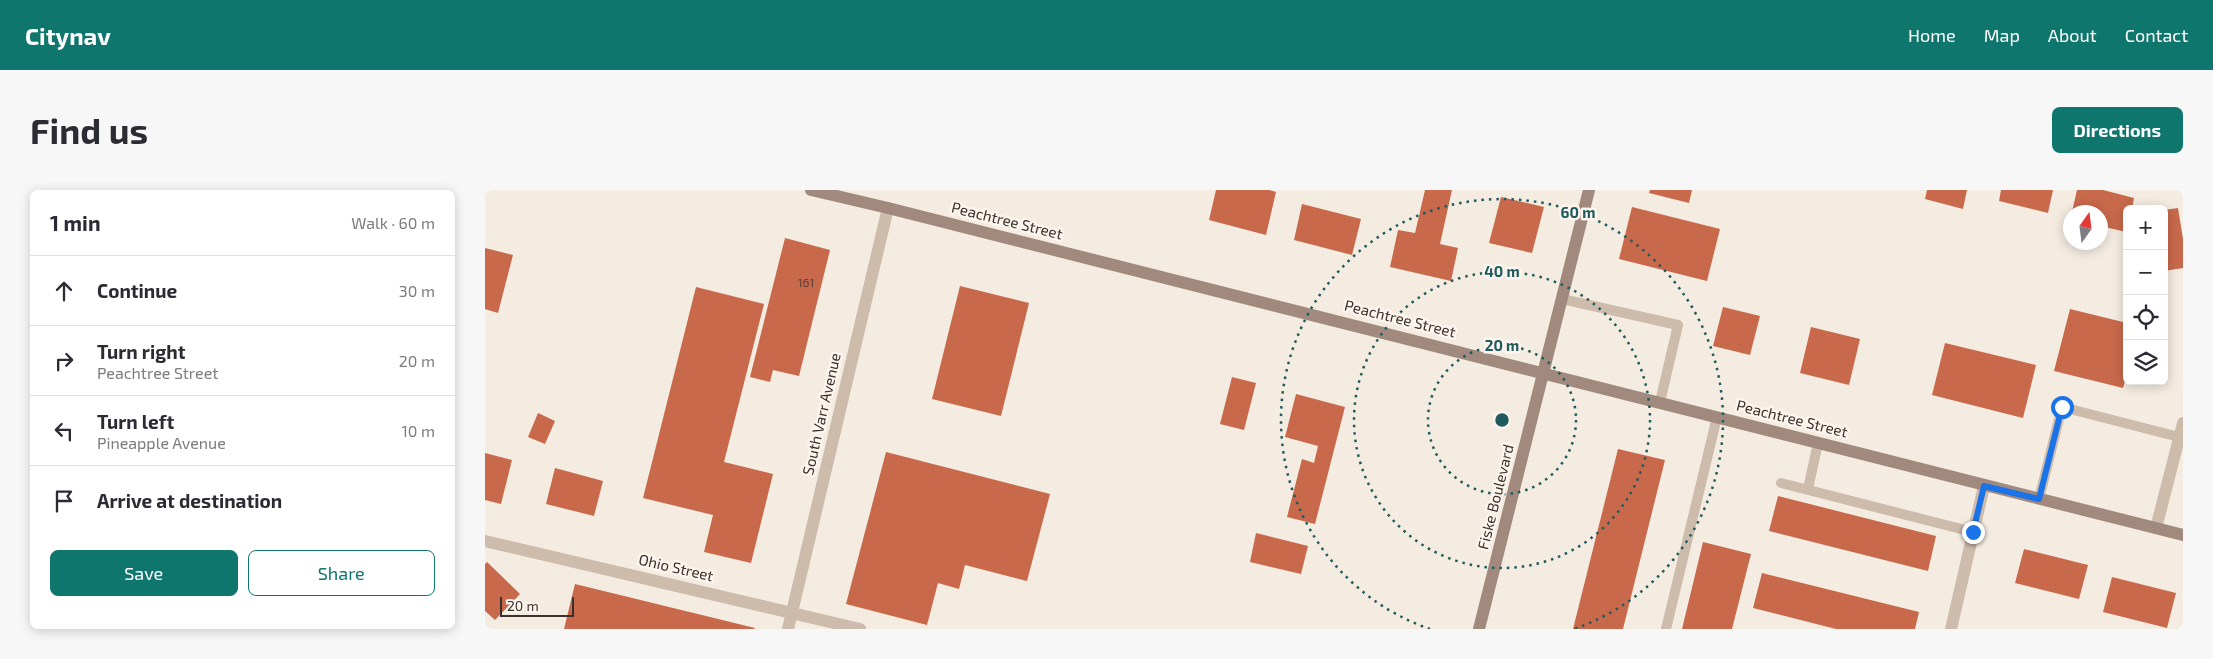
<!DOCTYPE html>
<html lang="en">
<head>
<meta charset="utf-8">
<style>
  body { margin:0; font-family:"Exo 2",sans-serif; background:#f7f7f7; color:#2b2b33 }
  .controls { position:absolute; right:15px; top:15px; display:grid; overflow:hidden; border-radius:8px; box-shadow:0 2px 12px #0003 }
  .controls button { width:45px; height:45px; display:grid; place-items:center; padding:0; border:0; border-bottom:1px solid #e1e1e2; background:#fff; color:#2b2b33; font:25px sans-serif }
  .compass { position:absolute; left:1578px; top:15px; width:45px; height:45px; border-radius:50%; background:#fff; box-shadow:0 2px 12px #0003; rotate:14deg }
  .scale { position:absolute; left:15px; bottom:12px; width:74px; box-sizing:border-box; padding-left:5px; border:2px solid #3b302b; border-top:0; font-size:14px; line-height:18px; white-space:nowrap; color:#3b302b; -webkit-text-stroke:4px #fbf5ee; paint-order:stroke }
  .stop { position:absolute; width:15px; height:15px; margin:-11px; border:4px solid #1a73e8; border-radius:50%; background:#fff }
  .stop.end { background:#1a73e8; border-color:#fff; box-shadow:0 1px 5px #0008 }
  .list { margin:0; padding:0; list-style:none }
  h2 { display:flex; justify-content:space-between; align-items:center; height:65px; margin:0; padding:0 20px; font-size:21px }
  h2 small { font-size:16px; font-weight:400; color:#7c7c81 }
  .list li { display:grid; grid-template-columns:32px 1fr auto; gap:15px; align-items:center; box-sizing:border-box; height:70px; padding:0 20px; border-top:1px solid #e1e1e2 }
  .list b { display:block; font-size:19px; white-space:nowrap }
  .list p { margin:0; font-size:16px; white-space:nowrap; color:#7c7c81 }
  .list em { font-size:16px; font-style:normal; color:#7c7c81 }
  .actions { display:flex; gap:10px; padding:15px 20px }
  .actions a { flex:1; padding:11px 0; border:1px solid #0f766e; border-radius:8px; text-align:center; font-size:18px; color:#0f766e }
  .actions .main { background:#0f766e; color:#fff }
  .icon { flex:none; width:28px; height:28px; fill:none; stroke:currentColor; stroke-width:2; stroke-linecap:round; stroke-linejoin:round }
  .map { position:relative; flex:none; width:1698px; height:439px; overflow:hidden; border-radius:8px }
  header { display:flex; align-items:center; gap:30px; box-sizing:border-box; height:70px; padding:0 25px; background:#0f766e; color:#fff }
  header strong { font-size:24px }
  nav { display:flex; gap:28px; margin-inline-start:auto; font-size:18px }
  .intro { display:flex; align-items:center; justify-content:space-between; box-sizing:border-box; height:120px; padding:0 30px }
  h1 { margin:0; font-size:35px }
  .button { padding:12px 22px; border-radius:8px; background:#0f766e; color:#fff; font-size:18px; font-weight:700 }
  main { display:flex; gap:30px; padding:0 30px }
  aside { flex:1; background:#fff; border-radius:8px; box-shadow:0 2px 12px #0003 }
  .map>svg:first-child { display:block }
</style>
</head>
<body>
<header>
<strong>Citynav</strong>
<nav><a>Home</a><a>Map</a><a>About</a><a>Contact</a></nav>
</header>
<div class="intro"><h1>Find us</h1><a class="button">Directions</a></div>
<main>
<aside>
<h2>1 min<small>Walk · 60 m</small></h2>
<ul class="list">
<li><svg class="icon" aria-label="ahead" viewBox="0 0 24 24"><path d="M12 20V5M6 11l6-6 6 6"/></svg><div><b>Continue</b></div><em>30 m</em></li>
<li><svg class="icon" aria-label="right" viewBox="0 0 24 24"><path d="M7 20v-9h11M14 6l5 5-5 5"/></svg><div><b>Turn right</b><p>Peachtree Street</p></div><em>20 m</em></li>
<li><svg class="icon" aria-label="left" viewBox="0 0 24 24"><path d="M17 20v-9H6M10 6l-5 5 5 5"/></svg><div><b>Turn left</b><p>Pineapple Avenue</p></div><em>10 m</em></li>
<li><svg class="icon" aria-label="arrive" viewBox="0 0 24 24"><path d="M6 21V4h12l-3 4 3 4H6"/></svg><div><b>Arrive at destination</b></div></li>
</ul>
<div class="actions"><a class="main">Save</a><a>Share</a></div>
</aside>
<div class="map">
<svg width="1698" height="439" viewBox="0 0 1698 439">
  <rect width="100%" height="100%" fill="#f4ebe1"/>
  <path fill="#c8694b" d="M731,0H784L791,2L781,45L724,30Z
    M940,0H967L955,54L973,58L966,91L905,77L913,40L930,43Z
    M1165,0H1207L1204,13L1164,3Z
    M1442,0H1482L1478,19L1440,9Z
    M1516,0H1568L1563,23L1514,11Z
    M1592,0H1618L1649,8L1647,19H1642L1641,42L1616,36V22H1587Z
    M1016,7L1059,17L1047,63L1004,53Z
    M817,14L876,29L867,65L809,50Z
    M1147,17L1235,39L1222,91L1134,69Z
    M1693,18L1698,49V78L1679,81V20Z
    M300,48L345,60L314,186L288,180L285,192L265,187Z
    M0,58L28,65L13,123L0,119Z
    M475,96L544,113L516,226L447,209Z
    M211,97L279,114L239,272L288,284L266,373L219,362L228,325L158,308Z
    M1238,117L1275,126L1265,165L1228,156Z
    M1585,119L1642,133V183L1638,198L1569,181Z
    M1326,137L1375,149L1364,195L1315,183Z
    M1460,153L1551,175L1538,228L1447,205Z
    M747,187L771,193L759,240L735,234Z
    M811,204L860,217L830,334L802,327L817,269L829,273L833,256L800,247Z
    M53,223L70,231L60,254L43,247Z
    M1133,259L1180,270L1138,439H1088Z
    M401,262L565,304L542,391L480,375L474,399L453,393L442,435L361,414Z
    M0,263L27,270L16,314L0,310Z
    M70,278L118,291L109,326L61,314Z
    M1293,306L1451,346L1443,381L1284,341Z
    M771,343L823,356L816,384L765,372Z
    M1218,352L1266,364L1247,439H1197Z
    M1539,359L1603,375L1594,409L1530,393Z
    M2,372L35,404L10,430L0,421V374Z
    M1277,383L1434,422L1430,439H1351L1268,418Z
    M1627,387L1691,403L1682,438L1618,422Z
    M90,394L270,438L269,439H79Z"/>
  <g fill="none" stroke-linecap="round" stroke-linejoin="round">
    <path stroke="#cdbbac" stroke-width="10" d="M1077,109L1193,135L1175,212
      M1296,293L1488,342
      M1323,299L1333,253
      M1554,309L1577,217L1694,247
      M1181,439L1232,227"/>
    <path stroke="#cdbbac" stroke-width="12" d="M1671,338L1698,233
      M0,351L375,439
      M303,439L403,18
      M1466,439L1499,296"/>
    <path stroke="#a18a7d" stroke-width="12" d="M326,0L403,18L1698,345
      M994,439L1104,0"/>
  </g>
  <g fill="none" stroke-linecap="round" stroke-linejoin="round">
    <path stroke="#1a73e8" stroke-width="6" d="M1488,342L1499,296L1554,309L1577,217"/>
  </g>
  <g fill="none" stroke="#1f5a5e" stroke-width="2.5" stroke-dasharray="2.5 5">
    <circle cx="1017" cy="230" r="74"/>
    <circle cx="1017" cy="230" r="148"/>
    <path d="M945 439A221 221 0 1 1 1089 439"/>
  </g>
  <g text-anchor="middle" stroke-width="5" stroke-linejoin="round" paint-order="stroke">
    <g font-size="12" fill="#5e3e33">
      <text x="321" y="97">161</text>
    </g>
    <g font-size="15" fill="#3b302b" stroke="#fbf5ee">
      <text transform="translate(522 31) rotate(14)" y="5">Peachtree Street</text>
      <text transform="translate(915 129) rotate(14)" y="5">Peachtree Street</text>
      <text transform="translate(337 224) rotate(-77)" y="5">South Varr Avenue</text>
      <text transform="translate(1307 229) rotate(14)" y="5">Peachtree Street</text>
      <text transform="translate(1011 307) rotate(-76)" y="5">Fiske Boulevard</text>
      <text transform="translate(191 378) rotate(13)" y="5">Ohio Street</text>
    </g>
  </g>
  <circle cx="1017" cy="230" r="8" fill="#1f5a5e" stroke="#fbf5ee" stroke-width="2.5"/>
  <g font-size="15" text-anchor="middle" font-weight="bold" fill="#1f5a5e" stroke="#fbf5ee" stroke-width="5" stroke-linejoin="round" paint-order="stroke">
    <text x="1093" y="28">60 m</text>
    <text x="1017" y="87">40 m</text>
    <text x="1017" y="161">20 m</text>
  </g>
</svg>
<div class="controls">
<button>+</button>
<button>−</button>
<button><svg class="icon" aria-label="locate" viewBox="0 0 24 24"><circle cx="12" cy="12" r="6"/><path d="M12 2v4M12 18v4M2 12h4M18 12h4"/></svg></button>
<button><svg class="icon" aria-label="layers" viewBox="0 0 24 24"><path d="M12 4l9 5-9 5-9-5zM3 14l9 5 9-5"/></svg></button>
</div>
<svg class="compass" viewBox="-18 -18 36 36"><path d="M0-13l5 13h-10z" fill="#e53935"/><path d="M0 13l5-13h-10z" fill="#7c7c81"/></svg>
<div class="scale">20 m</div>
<div class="stop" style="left:1577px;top:217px"></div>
<div class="stop end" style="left:1488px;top:342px"></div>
</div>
</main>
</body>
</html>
